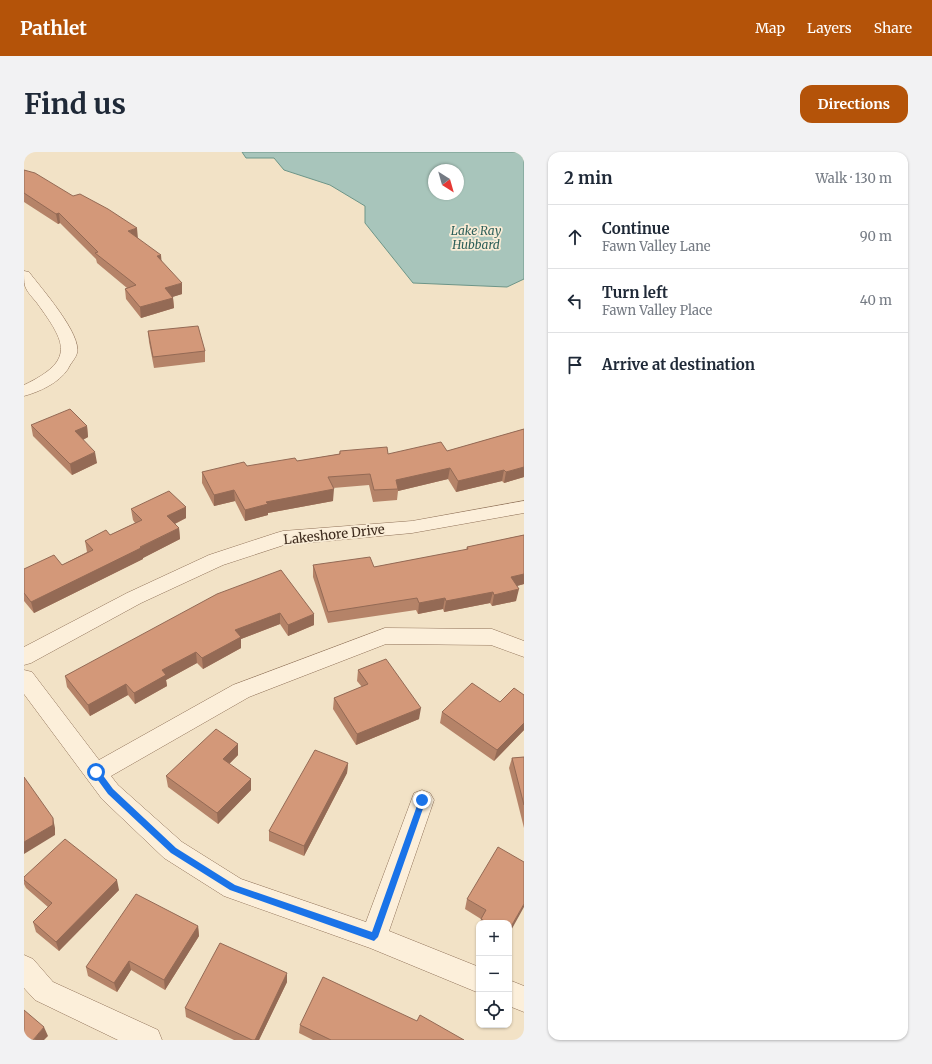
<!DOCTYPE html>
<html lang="en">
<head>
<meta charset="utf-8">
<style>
  body { margin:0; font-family:Merriweather,serif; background:#f2f2f3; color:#1f2937 }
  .controls { position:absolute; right:12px; bottom:12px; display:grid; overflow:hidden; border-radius:8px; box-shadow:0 1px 3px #0004 }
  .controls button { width:36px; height:36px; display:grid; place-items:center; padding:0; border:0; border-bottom:1px solid #e0e1e3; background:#fff; color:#1f2937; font:20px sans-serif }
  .compass { position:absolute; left:404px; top:12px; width:36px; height:36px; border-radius:50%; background:#fff; box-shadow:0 1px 3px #0004; rotate:143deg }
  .stop { position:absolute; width:12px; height:12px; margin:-9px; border:3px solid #1a73e8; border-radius:50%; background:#fff }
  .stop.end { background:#1a73e8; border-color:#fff; box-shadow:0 1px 4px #0008 }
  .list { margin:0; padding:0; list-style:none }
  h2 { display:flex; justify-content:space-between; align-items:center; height:52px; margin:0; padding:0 16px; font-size:17px }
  h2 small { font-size:13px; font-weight:400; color:#747a83 }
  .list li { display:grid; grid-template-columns:26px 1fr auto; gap:12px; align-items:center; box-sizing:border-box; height:64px; padding:0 16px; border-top:1px solid #e0e1e3 }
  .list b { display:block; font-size:15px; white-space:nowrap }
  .list p { margin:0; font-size:13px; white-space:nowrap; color:#747a83 }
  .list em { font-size:13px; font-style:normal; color:#747a83 }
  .icon { flex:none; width:22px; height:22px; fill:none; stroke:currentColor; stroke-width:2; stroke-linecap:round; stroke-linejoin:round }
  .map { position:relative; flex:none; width:500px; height:888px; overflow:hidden; border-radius:12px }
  header { display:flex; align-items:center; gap:24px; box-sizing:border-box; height:56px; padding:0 20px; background:#b45309; color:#fff }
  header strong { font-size:19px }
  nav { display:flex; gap:22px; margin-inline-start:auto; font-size:14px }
  .intro { display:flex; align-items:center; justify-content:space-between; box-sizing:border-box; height:96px; padding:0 24px }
  h1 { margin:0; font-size:28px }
  .button { padding:10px 18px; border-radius:12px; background:#b45309; color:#fff; font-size:14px; font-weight:700 }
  main { display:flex; gap:24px; padding:0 24px }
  aside { flex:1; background:#fff; border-radius:12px; box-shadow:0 1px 3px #0004 }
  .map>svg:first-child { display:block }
</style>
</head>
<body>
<header>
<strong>Pathlet</strong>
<nav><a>Map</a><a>Layers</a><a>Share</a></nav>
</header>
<div class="intro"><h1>Find us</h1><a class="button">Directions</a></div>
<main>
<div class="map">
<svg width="500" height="888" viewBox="0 0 500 888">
  <rect width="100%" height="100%" fill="#f2e2c6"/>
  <path fill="#a8c5bb" stroke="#6d9588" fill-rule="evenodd" d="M218,0H500V127L483,135L389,131L341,71V54L306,33L260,18L250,6H222ZM410,18H434V42H410Z"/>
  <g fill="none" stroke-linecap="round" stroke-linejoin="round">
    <defs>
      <path id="minor" d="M0,119L5,120C17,136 58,182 53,201C52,206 46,212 44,217C35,231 15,240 0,244V233C52,208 42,191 13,151C9,146 3,140 1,134C0,130 0,123 0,119Z
        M500,349V361L388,381L260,393L199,413L117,451L7,511L0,513V495L103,441L185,403L252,381L259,379L388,369Z
        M361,476L468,477L500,489V505L467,493L362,492L225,545L87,624L94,633L158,690L217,727L342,770L390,641L398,638L406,641L410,648L365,779L455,815V841L346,796L200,744L140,706L78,647L0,542V518L8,520L75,608L209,533Z
        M0,803L9,807L29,830L134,878L138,888H94L11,848L0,836Z
        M485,828L500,834V860L485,854Z"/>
    </defs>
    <use href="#minor" stroke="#907259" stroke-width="1"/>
    <use href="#minor" fill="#fcefda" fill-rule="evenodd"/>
  </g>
  <path fill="#b58368" d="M0,18L114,86L137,108L158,142L148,145L149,146L150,156L117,166L102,147L101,137L103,136L73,111L72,107L36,71L34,72L0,50Z
    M124,179L181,199V210L130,216L125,190Z
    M7,273L63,274L64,285L59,288L73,311L48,323L9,284Z
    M500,277V325L480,331L478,329L432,340L424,327L374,339L373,348L349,350L345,333L309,336V349L244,361V363L221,369L211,349L190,354L178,331V320L273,309L315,302L316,299L364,302L423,299Z
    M162,355V366L151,372L155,376L156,387L119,406V407L10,461L0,449V417L38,413L63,400L61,389L86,383L111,371L109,368L107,357Z
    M500,383V432L493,434L492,449L468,454L466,451L420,460L419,457L394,462L392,458L304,471L289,425V413L350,415L442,398L443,395Z
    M257,418L290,473L264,484L256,472L217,487V496L179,517L173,511L142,528L143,534L111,552L104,543L66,564L43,535L41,524Z
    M334,518L395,567L332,593L309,557L310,546L338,535L333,529Z
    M500,543V578L470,609L416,571L418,560L476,550Z
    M214,592V603L205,612L227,627V638L194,672L144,635L142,624Z
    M500,605V676L485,616L488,606Z
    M324,611L323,621L280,704L245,689V679Z
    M0,725L95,738L35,799L12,780L9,770L24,755L2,736L0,732Z
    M443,747L485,771H456L457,767L441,757Z
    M174,774L175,784L141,838L107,818L93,840L64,824L62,815Z
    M263,830L235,888H210L162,865L161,856Z
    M393,869L440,888H289L275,881L276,873Z"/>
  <path fill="#946a55" d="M35,61L36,71L34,72L32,62Z
    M113,76L114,87L104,79Z
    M137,103L138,114L133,104Z
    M158,131V142L142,147L141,136Z
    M149,146L150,156L117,166L116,155Z
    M63,274L64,285L52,291L51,279Z
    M71,300L73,311L48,323L46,312Z
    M500,315V325L480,331L482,320Z
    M426,316L424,327L374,339V337L372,328Z
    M480,318L478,329L432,340L434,329Z
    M310,337L309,349L244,361V363L221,369V358L242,350Z
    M210,338L211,349L190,354V343Z
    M162,355V366L144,375L143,364Z
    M155,376L156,387L119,406V407L10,461L7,450Z
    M500,422V432L485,436L487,425Z
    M495,437L492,449L468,454L470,443Z
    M469,440L466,451L420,460L422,449Z
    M421,446L419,457L394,462L395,451Z
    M256,461V472L217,487V496L179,517L178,506L211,478Z
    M290,462V473L264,484V473Z
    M172,500L173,511L142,528L143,534L111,552L110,541L138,518Z
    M102,532L104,543L66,564L64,553Z
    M397,556L395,567L332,593L333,582Z
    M500,571V578L470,609L473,598Z
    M214,592V603L199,618V607Z
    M324,611L323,621L280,704V694Z
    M227,627V638L194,672L193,661Z
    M29,666L31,676V683L0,702V690Z
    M93,728L95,738L35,799L32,790Z
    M500,752V755L485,782V778Z
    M174,774L175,784L141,838L140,828Z
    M105,809L107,818L93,840L90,831Z
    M263,821V830L235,888H231Z
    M20,875L24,884L20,888H9Z"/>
  <path fill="#d39879" stroke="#946a55" d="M0,18L11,21L49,44L56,42L84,57L113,76L104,79L137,103L133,104L158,131L141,136L149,146L116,155L101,137L112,133L71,101L74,100L35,61L32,62L0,41Z
    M174,174L181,199L129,205L124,179Z
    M46,257L63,274L51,279L71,300L46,312L7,273Z
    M500,277V315L482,320L480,318L434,329L426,316L372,328L374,337L350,338L346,322L304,325L310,337L242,350L244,352L221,358L210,338L190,343L178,320L220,310L223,314L271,306L273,309L316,302V299L363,295L364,302L417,290L423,299Z
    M145,339L162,355L143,364L155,376L116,395L117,396L7,450L0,441V417L30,403L38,413L69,398L61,389L82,378L86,383L118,368L107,357Z
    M500,383V422L487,425L495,437L470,443L469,440L422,449L421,446L395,451L393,446L304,460L289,413L346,405L350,415L444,397L443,395Z
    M257,418L290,462L264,473L256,461L211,478L217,485L178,506L172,500L138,518L142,523L110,541L102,532L64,553L41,524L193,442Z
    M362,507L397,556L333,582L310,546L344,532L334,518Z
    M448,531L476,550L490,536L500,543V571L473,598L418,560Z
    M192,577L214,592L199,607L227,627L193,661L142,624Z
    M291,598L324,611L280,694L245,679Z
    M500,605V653L488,606Z
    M0,625L29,666V673L0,690Z
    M41,687L93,728L32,790L9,770L28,751L0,728V725Z
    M474,695L500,710V752L485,778V771H464L457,767L462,758L443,747Z
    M112,742L174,774L140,828L105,809L90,831L62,815Z
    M196,791L263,821L231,888H228L161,856Z
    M299,825L393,869L396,863L440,888H307L276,873Z
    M0,858L20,875L9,888H0Z"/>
  <path fill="#1a73e8" d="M72,617L75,618L89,637L152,696L211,733L348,780L395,648L398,645L402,648L354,785L350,789L206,738L147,701L84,642L68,620Z"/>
  <g text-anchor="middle" stroke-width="3.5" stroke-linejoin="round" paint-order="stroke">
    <g font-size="12" font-style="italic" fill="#2d5f59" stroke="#f9ecd6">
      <text x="452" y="83">Lake Ray<tspan x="452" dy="14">Hubbard</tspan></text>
    </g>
    <g font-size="13" fill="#3f2c1e" stroke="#f9ecd6">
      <text transform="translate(310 382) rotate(-6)" y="5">Lakeshore Drive</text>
    </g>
  </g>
</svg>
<div class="controls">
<button>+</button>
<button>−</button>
<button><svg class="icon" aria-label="locate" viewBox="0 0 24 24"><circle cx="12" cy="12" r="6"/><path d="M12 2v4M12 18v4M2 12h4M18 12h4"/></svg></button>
</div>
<svg class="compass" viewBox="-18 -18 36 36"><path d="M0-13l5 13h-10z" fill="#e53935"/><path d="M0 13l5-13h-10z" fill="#747a83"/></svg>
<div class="stop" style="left:72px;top:620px"></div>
<div class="stop end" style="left:398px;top:648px"></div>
</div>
<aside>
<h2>2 min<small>Walk · 130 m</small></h2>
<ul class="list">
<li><svg class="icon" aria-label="ahead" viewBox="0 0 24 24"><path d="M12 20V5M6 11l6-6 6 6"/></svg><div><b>Continue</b><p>Fawn Valley Lane</p></div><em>90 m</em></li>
<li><svg class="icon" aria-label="left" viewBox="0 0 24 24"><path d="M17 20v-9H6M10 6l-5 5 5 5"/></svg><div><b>Turn left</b><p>Fawn Valley Place</p></div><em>40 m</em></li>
<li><svg class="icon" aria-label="arrive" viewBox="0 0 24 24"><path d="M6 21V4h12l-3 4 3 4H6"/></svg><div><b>Arrive at destination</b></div></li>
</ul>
</aside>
</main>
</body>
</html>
